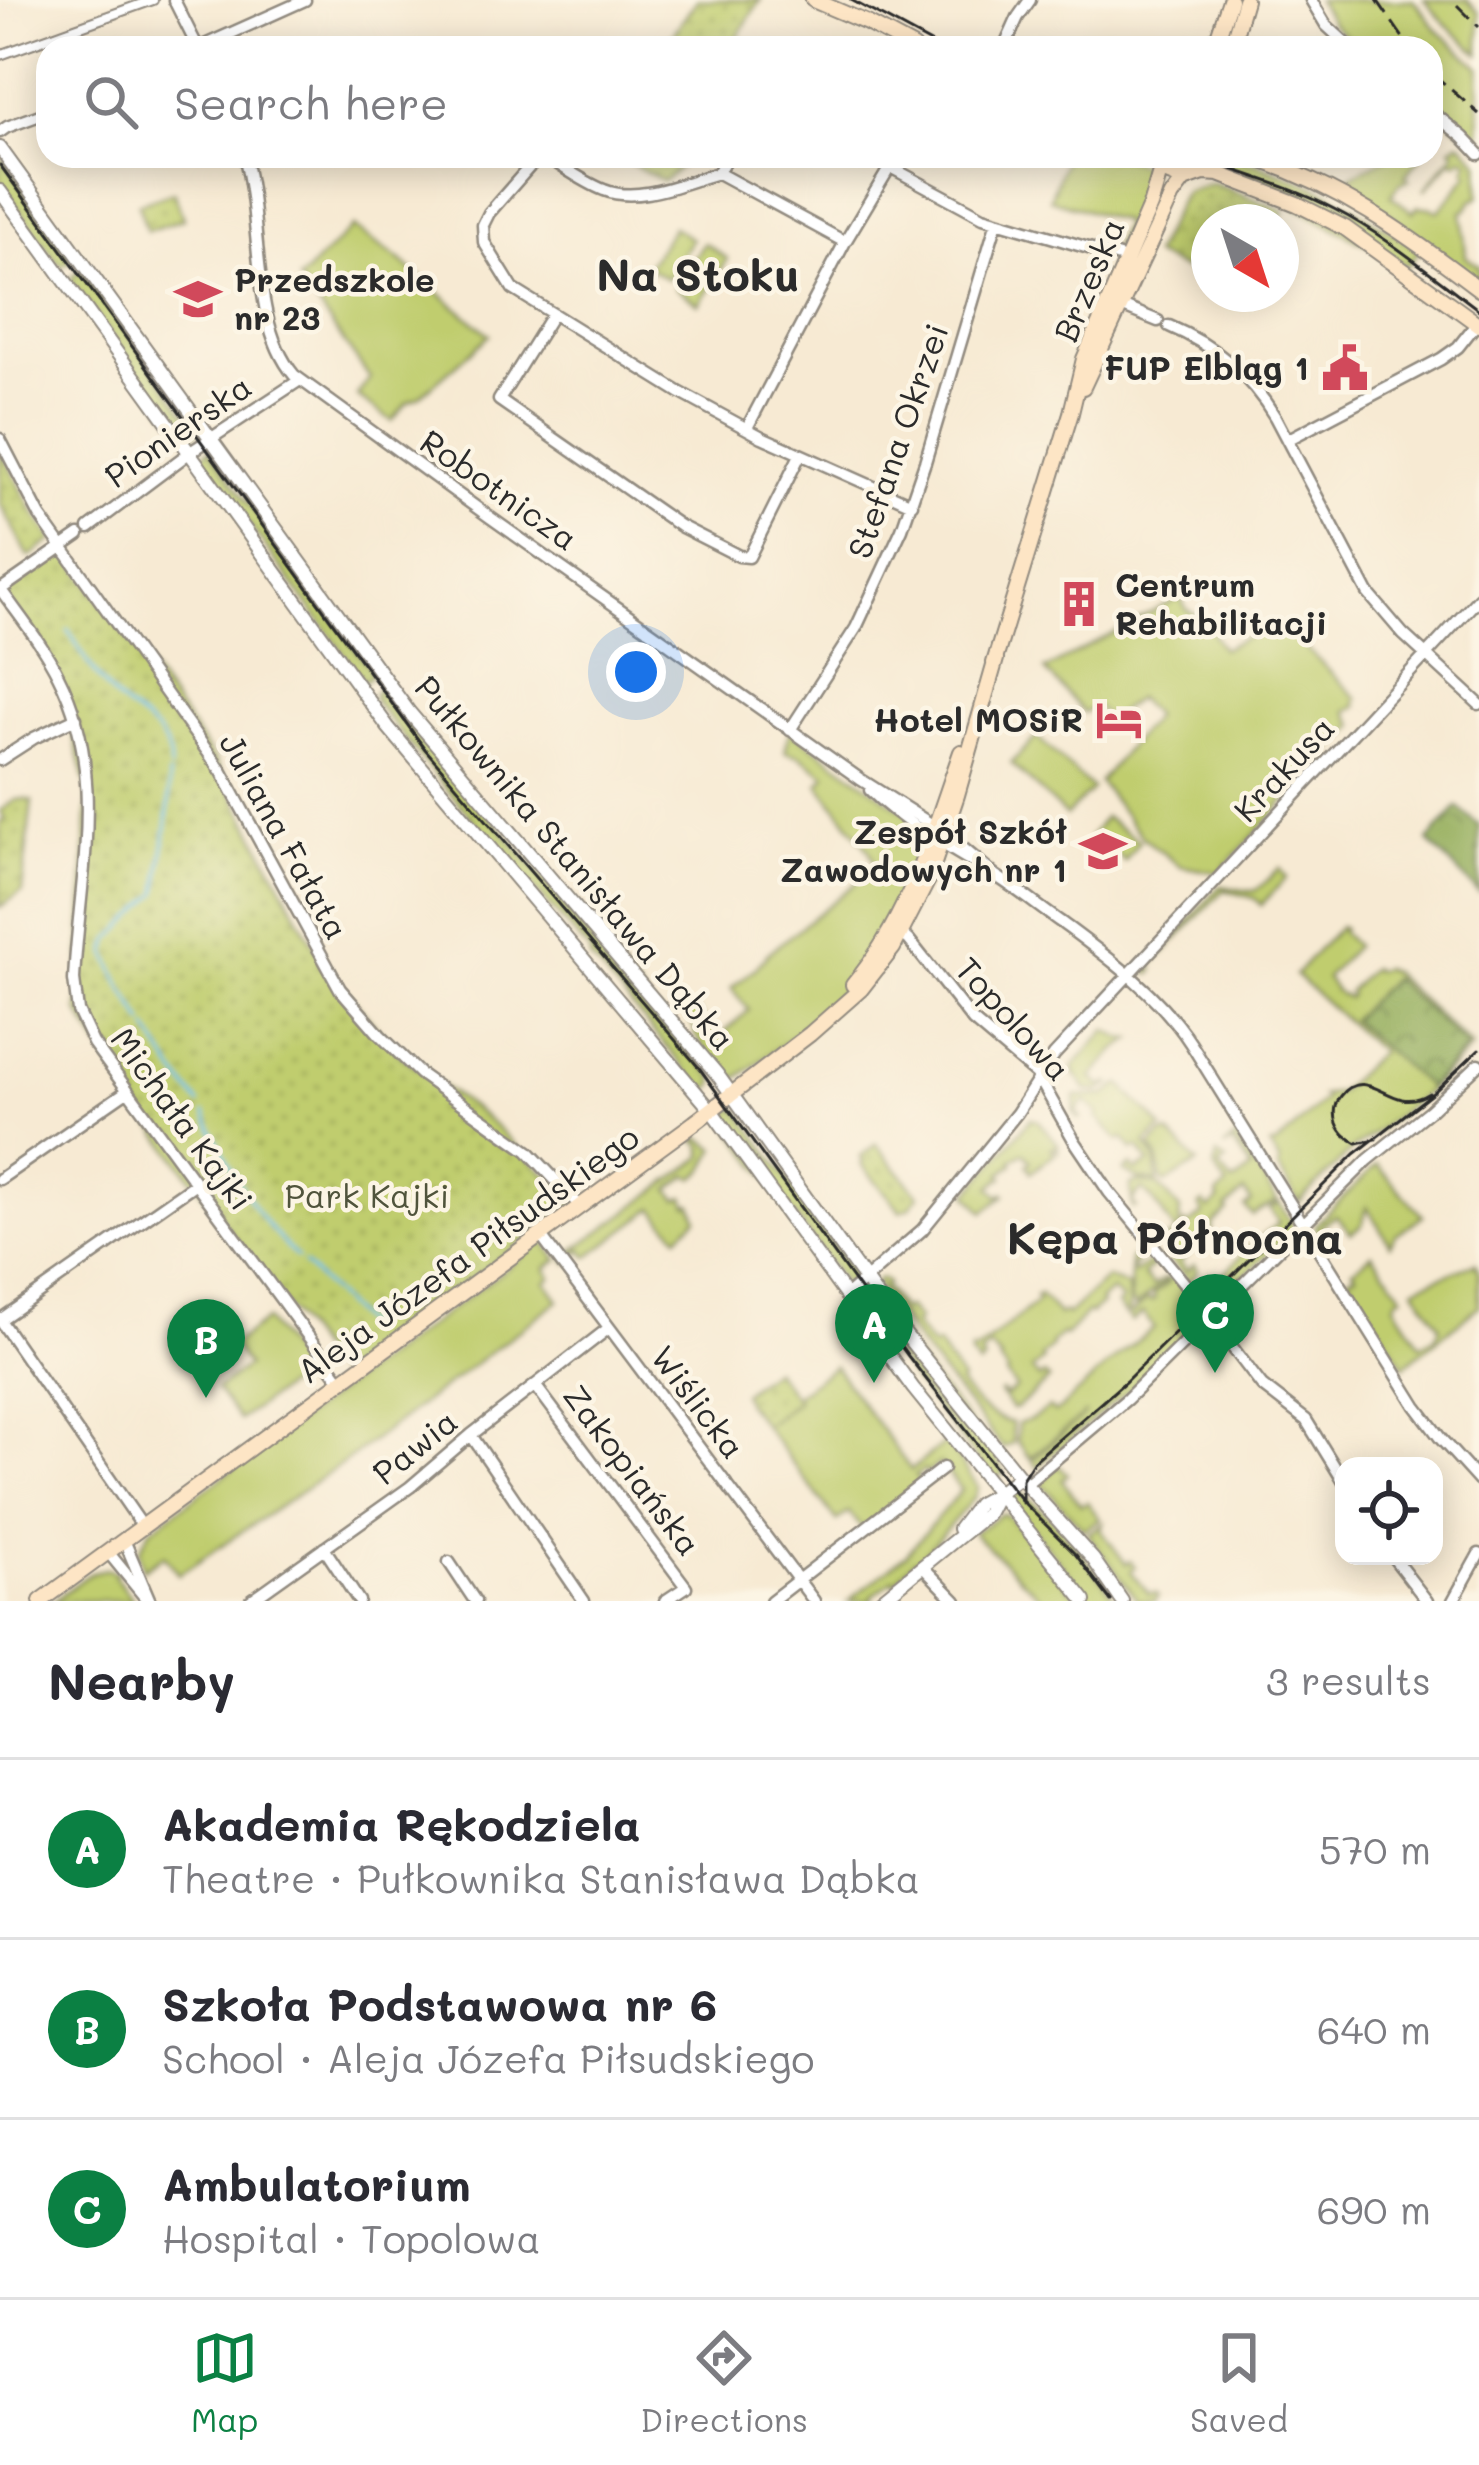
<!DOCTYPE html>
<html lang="en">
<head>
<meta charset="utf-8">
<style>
  body { margin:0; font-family:Mali,sans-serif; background:#f2f2f3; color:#2b2b33 }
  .controls { position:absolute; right:36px; bottom:36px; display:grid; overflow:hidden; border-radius:24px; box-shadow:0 6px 30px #0003 }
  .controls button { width:108px; height:108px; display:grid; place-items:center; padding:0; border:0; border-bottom:3px solid #e1e1e2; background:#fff; color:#2b2b33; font:60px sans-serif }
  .compass { position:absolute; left:1191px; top:204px; width:108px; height:108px; border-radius:50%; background:#fff; box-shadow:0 6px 30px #0003; rotate:141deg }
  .you { position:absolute; left:636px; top:672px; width:42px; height:42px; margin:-30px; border:9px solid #fff; border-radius:50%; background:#1a73e8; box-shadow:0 0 0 18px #1a73e833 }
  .badge { display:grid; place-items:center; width:78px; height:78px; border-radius:50%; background:#0b8043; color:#fff; font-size:39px; font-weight:700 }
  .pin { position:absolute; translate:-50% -99px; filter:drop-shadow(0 3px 6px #0008) }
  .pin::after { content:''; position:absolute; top:63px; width:42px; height:36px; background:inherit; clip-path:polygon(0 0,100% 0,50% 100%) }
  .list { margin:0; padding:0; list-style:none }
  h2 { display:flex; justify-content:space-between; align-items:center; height:156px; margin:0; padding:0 48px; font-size:51px }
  h2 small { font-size:39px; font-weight:400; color:#7c7c81 }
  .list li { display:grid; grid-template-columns:78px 1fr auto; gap:36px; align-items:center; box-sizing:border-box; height:180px; padding:0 48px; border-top:3px solid #e1e1e2 }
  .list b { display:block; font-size:45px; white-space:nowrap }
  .list p { margin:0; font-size:39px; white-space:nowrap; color:#7c7c81 }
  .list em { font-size:39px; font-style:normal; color:#7c7c81 }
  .icon { flex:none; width:66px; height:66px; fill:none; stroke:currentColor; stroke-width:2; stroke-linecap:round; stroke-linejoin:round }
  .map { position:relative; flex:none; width:1479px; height:1601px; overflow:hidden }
  .search { position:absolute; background:#fff; box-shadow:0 6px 30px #0003; left:36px; right:36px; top:36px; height:132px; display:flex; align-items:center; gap:30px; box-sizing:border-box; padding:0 42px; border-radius:36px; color:#7c7c81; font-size:45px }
  .sheet { height:696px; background:#fff }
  nav { display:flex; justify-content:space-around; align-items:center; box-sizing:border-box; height:168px; border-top:3px solid #e1e1e2; background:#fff; font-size:33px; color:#7c7c81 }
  nav a { display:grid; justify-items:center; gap:6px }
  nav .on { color:#0b8043 }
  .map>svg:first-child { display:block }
</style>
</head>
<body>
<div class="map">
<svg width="1479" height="1601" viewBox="0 0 1479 1601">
  <defs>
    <pattern id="forest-crowns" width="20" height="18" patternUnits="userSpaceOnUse" patternTransform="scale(3)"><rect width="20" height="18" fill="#98b061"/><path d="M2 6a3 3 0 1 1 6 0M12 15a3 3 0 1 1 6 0" fill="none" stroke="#7c8f50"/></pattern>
    <pattern id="park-dots" width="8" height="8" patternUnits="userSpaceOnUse" patternTransform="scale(3)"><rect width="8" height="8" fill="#c0cd6e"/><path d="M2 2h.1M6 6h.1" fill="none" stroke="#a5b05f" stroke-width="1.8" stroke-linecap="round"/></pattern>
  </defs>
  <rect width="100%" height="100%" fill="#fcf5e5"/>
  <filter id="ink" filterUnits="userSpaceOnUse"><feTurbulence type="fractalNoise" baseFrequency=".00833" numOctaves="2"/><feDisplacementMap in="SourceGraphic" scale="24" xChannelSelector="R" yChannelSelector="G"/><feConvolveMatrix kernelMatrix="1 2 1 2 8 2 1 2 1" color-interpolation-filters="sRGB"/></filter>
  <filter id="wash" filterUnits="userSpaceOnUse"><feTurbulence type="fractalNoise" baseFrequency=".004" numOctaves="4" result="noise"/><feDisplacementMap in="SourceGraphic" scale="48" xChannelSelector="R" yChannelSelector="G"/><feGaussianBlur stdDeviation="2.7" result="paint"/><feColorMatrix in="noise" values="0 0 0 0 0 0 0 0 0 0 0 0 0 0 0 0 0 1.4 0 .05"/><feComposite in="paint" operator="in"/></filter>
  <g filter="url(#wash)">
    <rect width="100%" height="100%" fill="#f7ead3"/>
    <path fill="#c0cd6e" stroke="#767c4c" stroke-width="3" d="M1317,0H1413L1438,31L1479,67V146L1431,105V48H1359L1332,24Z
      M1424,0H1467L1479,13V54L1446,25Z
      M1458,142L1462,143L1479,162V197L1473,199L1466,209L1462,211L1466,257L1479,266V283L1365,197L1339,182L1390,156H1421L1405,176L1409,180L1400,183L1391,196L1413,212L1418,206L1432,208L1438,212L1469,174L1465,169L1469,162L1463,157L1457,162L1452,159L1424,191L1455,152L1451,148Z
      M0,156L71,254L69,262L63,265L58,263L0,183Z
      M1066,156H1121L1148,168C1156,192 1138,228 1123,247L1113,250L1124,222L1050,199Z
      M1221,156L1256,163L1329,192L1420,250L1408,266L1219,168Z
      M353,227L397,258L490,335L419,397L407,403L392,421L357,396L370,378L299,280Z
      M673,227L692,239L667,279L647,267Z
      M704,243L728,259L699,304L675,288Z
      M80,271L83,272L196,427L197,433L189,438L185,437L72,283V276Z
      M209,449L368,666L371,676L364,681L200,458Z
      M1180,597L1187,610L1205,619L1222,649L1275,623L1288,631L1358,699L1355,703L1357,706L1347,711L1355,726L1219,873L1180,866L1142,837L1099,782L1154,716L1137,698L1109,719L1095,706L1084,713L1045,670Z
      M381,687L386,689L436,754L714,1077L715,1084L708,1090L702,1088L590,958V952C517,868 442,788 374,700V693Z
      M790,730L928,828L923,840L924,845L919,868L856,977L823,1012L783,1044L739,1077L730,1078L712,1060L694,1033L696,1031L686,1014L695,1009L719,1037L749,1010L731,988L756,968L767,954L876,867L869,850L819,784L826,775L800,756L785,752Z
      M1037,737L1092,789L1066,816L1011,763Z
      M1104,817L1139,841L1125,861L1090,837Z
      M1280,868L1286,878L1261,905L1254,898L1224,890L1151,966L1153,970L1155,969L1151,974L1145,971L1220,886C1260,891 1247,900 1280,868Z
      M1340,926L1343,928L1341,932L1355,946L1326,978L1336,992L1347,998L1350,995L1348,992L1371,968L1375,971L1383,968L1390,971L1472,1047L1428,1091L1351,1151L1299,1202L1278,1168L1280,1163L1270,1147L1277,1145L1325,1099L1322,1096L1339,1092L1380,1052L1295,975Z
      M1107,1030L1121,1038L1132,1039L1116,1050L1092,1078L1103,1087L1109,1083L1111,1084L1099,1091L1086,1090L1074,1072V1066Z
      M1121,1084C1134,1101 1150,1111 1162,1128L1146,1144L1155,1159L1158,1182L1138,1179L1124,1171L1131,1165L1136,1171L1149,1163L1138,1147L1133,1150L1123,1138L1119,1141L1097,1117L1099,1114L1085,1101L1076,1112L1081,1118L1079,1119L1074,1112L1076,1097L1106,1095Z
      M734,1109L739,1111L856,1276V1281L846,1286L727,1123L725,1114Z
      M1031,1118L1038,1121L1058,1143V1150L1055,1146L1051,1148L1055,1153L1032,1172L1027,1165L1031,1161L1024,1152L1012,1161L1013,1164L1001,1174L1003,1177L991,1187L999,1196L1004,1193L1005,1195L984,1212L968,1194Z
      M1164,1133L1169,1134L1198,1163L1166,1183L1162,1180L1157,1157L1151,1146Z
      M700,1137L716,1149L704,1171L694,1178L688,1175L670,1190L678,1199L685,1197L688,1205L692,1204L697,1218L678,1236L654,1208L588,1257L582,1249L568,1263L561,1252L566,1256L703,1157V1148L699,1142L692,1140Z
      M1236,1138L1240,1139L1241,1148L1248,1153L1277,1201L1252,1215L1245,1207L1252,1202L1244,1192L1226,1208L1228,1211L1211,1226L1213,1229L1195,1244L1197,1247L1180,1262L1187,1271L1194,1265L1198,1270L1189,1282L1165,1255C1170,1242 1181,1239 1184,1223L1188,1226L1203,1214L1199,1206L1203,1203L1209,1209L1219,1201L1217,1195L1227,1186L1214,1168L1217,1155L1226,1161L1219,1167L1233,1183L1251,1169L1233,1143L1224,1148Z
      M1377,1165L1423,1216L1395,1235L1390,1244L1367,1207L1362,1225L1351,1233L1336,1215L1321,1226L1328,1236L1323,1240L1314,1226Z
      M1138,1182L1158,1185L1180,1210C1178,1224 1184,1244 1162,1244L1156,1237L1163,1241L1176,1233L1155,1203L1142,1189L1132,1201L1136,1207L1133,1208L1130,1185Z
      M1279,1203L1291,1223L1292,1230L1214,1306L1209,1307L1203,1300L1201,1292L1209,1281L1213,1285L1220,1278L1215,1274L1222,1276L1251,1245L1279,1223L1270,1209Z
      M544,1241L558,1260L546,1268L552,1277L546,1282L559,1300L342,1464L179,1574L164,1555L143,1569L139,1550L150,1530Z
      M1147,1247L1150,1249L1134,1264L1132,1271L1135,1273L1156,1257L1159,1260L1143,1275L1153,1286L1166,1278L1169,1281L1174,1277L1203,1313V1317L1129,1390L1037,1467L1032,1460L1086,1413L1030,1458L1017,1441L1018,1424L1032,1419L1049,1408L1055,1413L1123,1352L1154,1328L1143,1313L1132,1322L1128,1317L1148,1299L1151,1302L1155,1299L1153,1295L1167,1284L1165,1282L1135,1307L1131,1302L1130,1258Z
      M1372,1254L1403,1295L1397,1298L1395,1305L1421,1345L1436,1336L1440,1326L1414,1287L1475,1263L1479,1273V1306L1404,1366L1348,1277L1356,1274L1353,1269Z
      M881,1278L887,1283L884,1287L902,1310L908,1308L918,1319L914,1325L932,1347L938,1345L962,1381L960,1384C974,1404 988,1417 1012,1423L1013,1443L1003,1448L927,1355L876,1285V1281Z
      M1107,1278L1128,1286L1129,1311L1125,1315L1117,1305L1122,1300L1112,1291L1100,1301L1102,1304L1090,1314L1087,1313L1065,1336L1062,1334L1051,1344L1052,1347L1041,1357L1043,1360L1032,1370L1039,1379L1044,1375L1049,1380L1017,1408L1012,1409L1000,1393L1002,1392L1006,1396L1016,1388L1006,1375L1008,1373L999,1361L1001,1359L990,1347L981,1355L984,1361L979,1366L971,1356V1351L976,1352L1038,1301L1035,1297L1039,1294L1059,1315L1064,1312L1067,1315Z
      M868,1293L929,1374L996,1455L1004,1473L997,1479H993L917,1385L858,1304V1298Z
      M266,1320L305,1373L239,1420L216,1389L247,1366L232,1345Z
      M834,1366L911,1470L946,1442L978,1487L974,1498L919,1560H914L895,1583L894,1579L872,1596V1601H848L906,1555L961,1490L940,1463L927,1474L924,1470L916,1476L922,1485L864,1531L849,1512L837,1521L764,1426L797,1401L794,1396Z
      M1058,1465L1068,1474L1062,1480L1081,1505L1087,1502L1100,1519L1084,1530L1041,1483Z
      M1015,1490C1057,1516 1089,1562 1117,1601H1092L1011,1503L1009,1494Z
      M1001,1514L1008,1516L1080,1601H1044L973,1533Z
      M1103,1523L1101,1530L1126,1564L1130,1561L1135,1567L1131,1571L1149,1594L1156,1593L1158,1596L1155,1601H1138L1088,1534Z
      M106,1569L118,1573L114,1576L133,1600L53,1601L92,1572Z"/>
    <path fill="url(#forest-crowns)" stroke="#626e46" stroke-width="3" d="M1458,807L1479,826V893L1428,841Z
      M1392,978L1467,1047L1428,1087L1351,1020Z"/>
    <path fill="url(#park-dots)" stroke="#767c4c" stroke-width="3" d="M697,0H760L735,41L745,48H663Z
      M617,156H694L663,181Z
      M1212,183L1285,211L1279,222H1209V281L1153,255L1182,195L1187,191Z
      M174,192L183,219L147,231L138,204Z
      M0,449L35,514L53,540L29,557L0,504Z
      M65,551L216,762L326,968L400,1055L487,1119L576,1202L338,1377L127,1091L78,1011L88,792L59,677L3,593Z
      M24,799L32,801L22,892L0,907V823L5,819L0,811L15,800Z
      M876,1144L919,1195L910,1207L901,1211L861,1164L864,1161L860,1157Z
      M773,1369L797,1400L764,1426L746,1403L742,1393Z"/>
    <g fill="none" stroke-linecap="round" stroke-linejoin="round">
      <path stroke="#70c2ec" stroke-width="3" d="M68,630C80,649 92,670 106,688C129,719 171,723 170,769
        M144,1023L120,983L107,953L110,940L158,893L169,804V774
        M148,1029L175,1072L200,1104
        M205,1113C229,1167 254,1218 298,1258
        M304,1264L366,1328"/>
    </g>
  </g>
  <g filter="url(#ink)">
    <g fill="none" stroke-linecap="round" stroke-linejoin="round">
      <defs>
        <path id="pedestrian" d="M0,55L153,0"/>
        <path id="minor" d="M174,0L198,48
          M1311,0L1326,25L1351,48
          M198,48L305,0
          M1004,48L1018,17L1030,0
          M1431,111L1463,137L1479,154
          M0,132L7,127L48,112
          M244,156C263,222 250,323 294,375L491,518L860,779L945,833L996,876
          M539,156L489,213L483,225L484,242L513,289L679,392L762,437L912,504
          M545,156C564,167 583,182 604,190C638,204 685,182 718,173L727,156
          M870,156L983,217L1126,259
          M718,173L845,242
          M1121,306L1158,321
          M552,315L499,400L680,526L739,556L749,557L800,455
          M1169,326C1214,345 1250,375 1275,417L1368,593L1403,634L1479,704
          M747,428L845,242L890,167
          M0,439L40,516L222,772L340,989L380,1035L420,1074L528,1151L580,1206
          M1287,440L1441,359L1458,347L1477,323
          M89,528L189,453L300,380
          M0,590L79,535
          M1,590C21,618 43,645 58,675C108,771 79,878 74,980L78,1011L93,1043L341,1381
          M790,730L856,628L902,529L925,462L997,221
          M0,760L34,738L76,718
          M870,790C906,825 951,849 993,874C1017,889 1039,907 1062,923C1109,958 1159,994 1191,1044L1416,1406L1441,1439L1479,1481
          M902,934L909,940L973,1021L1038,1076L1074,1140L1109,1192L1208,1312L1213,1322L1262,1386L1306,1420L1344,1482
          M0,1179L127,1091
          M540,1235L814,1601
          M846,1296L922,1230L1017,1113L1054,1055L1479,598
          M0,1320L143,1527
          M0,1320L196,1183
          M535,1385L686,1587L665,1601
          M471,1435L584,1601
          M1026,1484L1127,1399L1368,1160L1430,1110L1479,1064
          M124,1540L150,1601
          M324,1548L359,1601
          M108,1552L148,1601
          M1392,1556L1427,1601
          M449,1562L475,1601
          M922,1566L956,1601
          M250,1601L410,1487L471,1435L609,1328
          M771,1601L943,1468
          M1453,1601L1479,1554"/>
        <path id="tertiary" d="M0,148L409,712L717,1074L900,1328L1028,1487L1093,1559L1122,1601
          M0,191L388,727L711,1110L913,1388L1085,1601
          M959,1529L978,1504L998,1493L1019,1477
          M880,1601L987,1514L998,1493"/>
        <path id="secondary" d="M813,0L867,23L914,48
          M1214,48L1230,0
          M1231,48L1245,0
          M1156,156L1164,172L1184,180L1204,173L1214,156
          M1248,156C1339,185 1404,232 1479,289
          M1204,173L1219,174L1297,204L1345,228L1479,325
          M1083,387L1172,196L1184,180
          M994,663L1071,413L1084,359L1150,206L1161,169
          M853,985C910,917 932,834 961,752
          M41,1601L694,1123L810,1034L861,989L893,948L929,878L957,795L996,659"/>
      </defs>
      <use href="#pedestrian" stroke="#918a7f" stroke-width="12"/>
      <use href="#minor" stroke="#918a7f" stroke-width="15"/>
      <use href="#tertiary" stroke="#918a7f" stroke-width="16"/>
      <use href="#secondary" stroke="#918a7f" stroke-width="18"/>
      <use href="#pedestrian" stroke="#fff" stroke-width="8"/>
      <use href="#minor" stroke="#fff" stroke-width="10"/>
      <use href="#tertiary" stroke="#fff" stroke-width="12"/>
      <use href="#secondary" stroke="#fde5c5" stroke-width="14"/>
      <path stroke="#2b2b2b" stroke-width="3" d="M851,0L940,48
        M1195,156C1241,173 1290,186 1334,209C1387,236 1432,275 1479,310
        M0,165L425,749L700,1069L908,1356L1021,1500L1076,1555L1111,1601
        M1376,1139L1357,1143C1348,1138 1341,1134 1337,1123C1334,1114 1335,1104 1341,1096C1360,1071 1381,1094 1402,1099C1413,1101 1421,1098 1429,1093
        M1022,1503V1479L1033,1462L1126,1381L1355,1154L1434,1092L1479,1049"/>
      <path stroke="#2b2b2b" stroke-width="3" stroke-dasharray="18 9" stroke-linecap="butt" d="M1377,0L1410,48
        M1457,5L1479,27
        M1431,72L1479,114"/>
    </g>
  </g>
  <defs>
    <symbol id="school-bare" viewBox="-9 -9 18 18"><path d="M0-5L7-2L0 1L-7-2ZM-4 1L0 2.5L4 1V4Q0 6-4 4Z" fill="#d1495b" stroke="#fcf5e5" stroke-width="2.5" paint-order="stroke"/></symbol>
    <symbol id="civic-bare" viewBox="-9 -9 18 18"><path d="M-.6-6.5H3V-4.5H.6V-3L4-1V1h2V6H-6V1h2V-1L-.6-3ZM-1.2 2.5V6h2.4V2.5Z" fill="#d1495b" stroke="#fcf5e5" stroke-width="2.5" paint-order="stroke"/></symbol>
    <symbol id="building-bare" viewBox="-9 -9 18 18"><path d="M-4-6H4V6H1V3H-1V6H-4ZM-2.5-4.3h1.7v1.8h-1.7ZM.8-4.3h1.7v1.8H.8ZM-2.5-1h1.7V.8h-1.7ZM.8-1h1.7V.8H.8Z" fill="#d1495b" stroke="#fcf5e5" stroke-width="2.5" paint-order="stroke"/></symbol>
    <symbol id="hotel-bare" viewBox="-9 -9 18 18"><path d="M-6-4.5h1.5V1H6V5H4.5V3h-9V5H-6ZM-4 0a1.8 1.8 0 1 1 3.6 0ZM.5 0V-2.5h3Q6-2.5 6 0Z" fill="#d1495b" stroke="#fcf5e5" stroke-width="2.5" paint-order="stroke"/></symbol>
  </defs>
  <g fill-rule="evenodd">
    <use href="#school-bare" x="165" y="266" width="66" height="66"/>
    <use href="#civic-bare" x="1312" y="335" width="66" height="66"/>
    <use href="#building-bare" x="1046" y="571" width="66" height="66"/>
    <use href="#hotel-bare" x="1086" y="687" width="66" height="66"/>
    <use href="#school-bare" x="1070" y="818" width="66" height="66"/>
  </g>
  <g text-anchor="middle" stroke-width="9" stroke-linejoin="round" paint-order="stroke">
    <g font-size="33" font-weight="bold" fill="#2b2b2b" stroke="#fcf5e5" text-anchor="end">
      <text x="234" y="292" text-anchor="start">Przedszkole<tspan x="234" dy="38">nr 23</tspan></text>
      <text x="1309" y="380">FUP Elbląg 1</text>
      <text x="1115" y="597" text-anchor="start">Centrum<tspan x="1115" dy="38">Rehabilitacji</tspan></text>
      <text x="1083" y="732">Hotel MOSiR</text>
      <text x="1067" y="844">Zespół Szkół<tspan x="1067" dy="38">Zawodowych nr 1</tspan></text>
    </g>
    <g font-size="33" fill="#2b2b2b" stroke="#fcf5e5">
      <text transform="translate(1089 280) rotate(-67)" y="12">Brzeska</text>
      <text transform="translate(178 431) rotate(-35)" y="12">Pionierska</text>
      <text transform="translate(898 441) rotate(-71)" y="12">Stefana Okrzei</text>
      <text transform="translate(499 490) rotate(35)" y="12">Robotnicza</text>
      <text transform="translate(1284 769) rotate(-47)" y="12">Krakusa</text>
      <text transform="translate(284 836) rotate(61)" y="12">Juliana Fałata</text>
      <text transform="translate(575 863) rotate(50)" y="12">Pułkownika Stanisława Dąbka</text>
      <text transform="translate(1013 1019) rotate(48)" y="12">Topolowa</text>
      <text transform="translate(182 1119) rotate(54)" y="12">Michała Kajki</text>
      <text transform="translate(468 1254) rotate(-36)" y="12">Aleja Józefa Piłsudskiego</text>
      <text transform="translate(698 1402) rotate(53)" y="12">Wiślicka</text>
      <text transform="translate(415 1447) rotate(-39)" y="12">Pawia</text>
      <text transform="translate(632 1470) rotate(53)" y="12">Zakopiańska</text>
    </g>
    <g font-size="33" fill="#50543c" stroke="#fcf5e5">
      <text x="367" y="1208">Park Kajki</text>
    </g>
    <g font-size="45" font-weight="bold" fill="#2b2b2b" stroke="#fcf5e5">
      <text x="698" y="291">Na Stoku</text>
      <text x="1175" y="1254">Kępa Północna</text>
    </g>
  </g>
</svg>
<div class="controls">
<button><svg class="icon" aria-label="locate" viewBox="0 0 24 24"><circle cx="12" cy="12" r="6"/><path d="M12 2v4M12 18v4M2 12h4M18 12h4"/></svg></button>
</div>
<svg class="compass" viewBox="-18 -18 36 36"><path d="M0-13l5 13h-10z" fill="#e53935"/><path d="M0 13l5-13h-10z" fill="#7c7c81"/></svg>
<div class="you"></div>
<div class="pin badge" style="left:874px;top:1383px">A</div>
<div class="pin badge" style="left:206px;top:1398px">B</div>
<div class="pin badge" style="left:1215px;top:1373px">C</div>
<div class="search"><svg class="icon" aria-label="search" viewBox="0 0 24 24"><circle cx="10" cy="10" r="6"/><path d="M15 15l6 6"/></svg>Search here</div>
</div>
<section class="sheet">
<h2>Nearby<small>3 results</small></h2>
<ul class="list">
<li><span class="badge">A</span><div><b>Akademia Rękodziela</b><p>Theatre · Pułkownika Stanisława Dąbka</p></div><em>570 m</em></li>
<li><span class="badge">B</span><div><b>Szkoła Podstawowa nr 6</b><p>School · Aleja Józefa Piłsudskiego</p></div><em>640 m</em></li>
<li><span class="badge">C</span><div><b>Ambulatorium</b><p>Hospital · Topolowa</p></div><em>690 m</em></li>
</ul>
</section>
<nav>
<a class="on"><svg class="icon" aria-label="map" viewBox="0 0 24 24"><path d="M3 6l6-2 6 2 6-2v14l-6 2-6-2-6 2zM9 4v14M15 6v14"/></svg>Map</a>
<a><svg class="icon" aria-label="directions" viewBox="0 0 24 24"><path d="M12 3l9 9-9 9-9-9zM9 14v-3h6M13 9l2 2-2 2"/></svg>Directions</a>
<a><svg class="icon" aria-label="saved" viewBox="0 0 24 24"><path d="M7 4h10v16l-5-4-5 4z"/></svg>Saved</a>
</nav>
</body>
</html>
